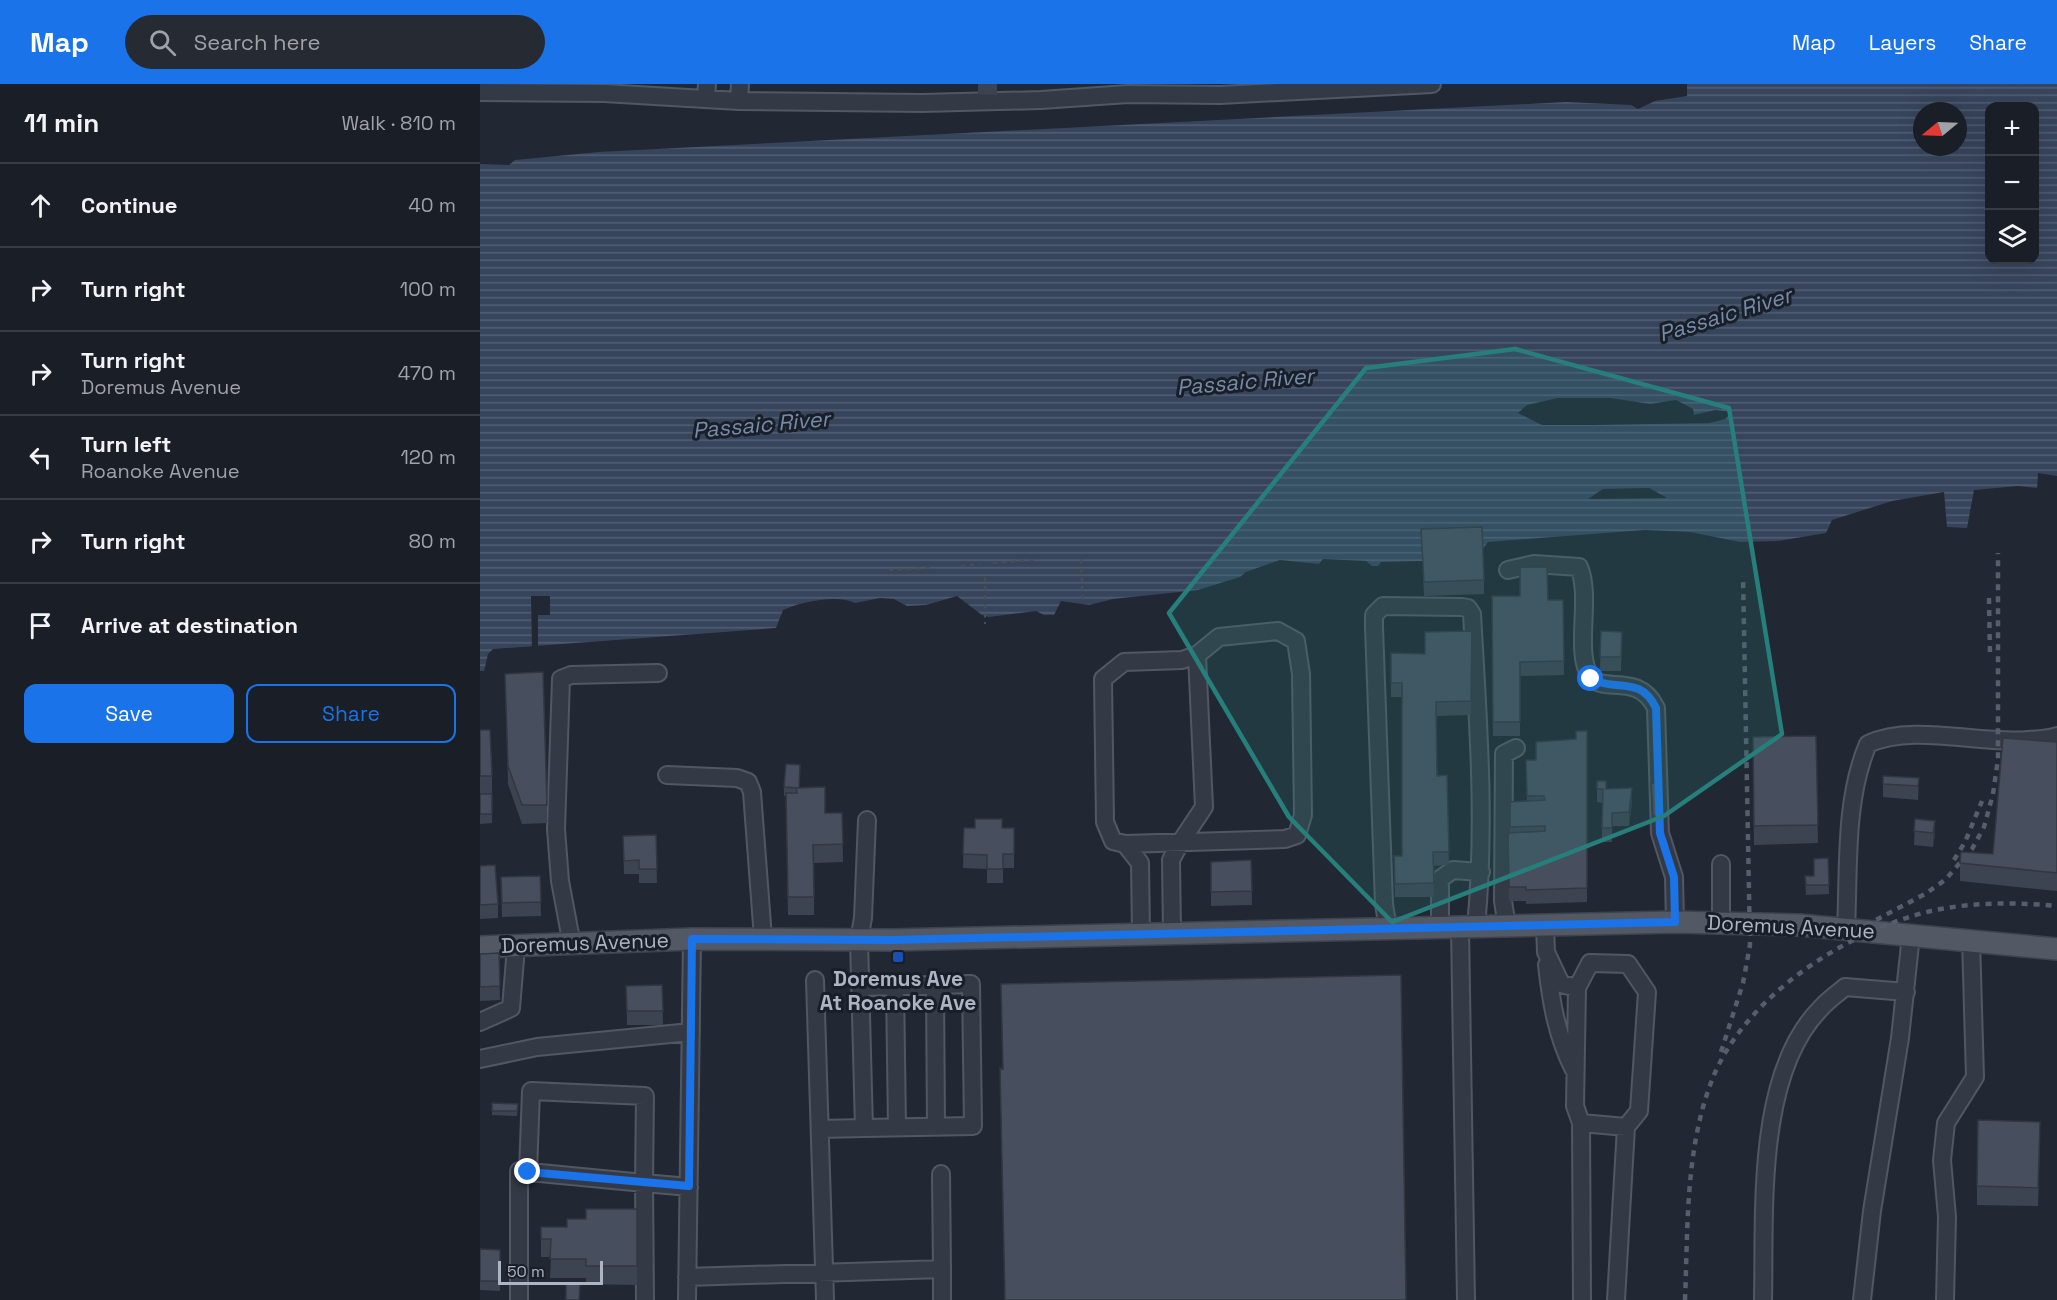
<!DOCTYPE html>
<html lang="en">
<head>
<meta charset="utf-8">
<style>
  body { margin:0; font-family:"Space Grotesk",sans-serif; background:#262b33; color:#f1f3f6 }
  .controls { position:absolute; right:18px; top:18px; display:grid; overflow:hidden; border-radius:12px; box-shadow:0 6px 24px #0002 }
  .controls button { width:54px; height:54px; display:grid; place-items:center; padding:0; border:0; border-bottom:2px solid #373c44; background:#191e27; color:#f1f3f6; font:30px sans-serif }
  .compass { position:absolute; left:1433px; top:18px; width:54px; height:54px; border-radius:50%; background:#191e27; box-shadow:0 6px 24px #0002; rotate:251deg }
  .scale { position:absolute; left:18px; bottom:15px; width:105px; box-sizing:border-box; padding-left:6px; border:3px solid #aeb5c2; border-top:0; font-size:16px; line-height:21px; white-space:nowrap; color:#aeb5c2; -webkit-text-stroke:4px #191f29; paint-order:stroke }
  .stop { position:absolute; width:18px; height:18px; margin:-14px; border:4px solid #1a73e8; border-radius:50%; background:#fff }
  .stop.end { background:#1a73e8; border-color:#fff; box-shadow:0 2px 6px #0008 }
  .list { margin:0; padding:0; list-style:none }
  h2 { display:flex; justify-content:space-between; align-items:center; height:78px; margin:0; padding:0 24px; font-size:26px }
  h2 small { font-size:20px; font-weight:400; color:#9fa2a7 }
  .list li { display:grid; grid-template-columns:39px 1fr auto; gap:18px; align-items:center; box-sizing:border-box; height:84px; padding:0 24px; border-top:2px solid #373c44 }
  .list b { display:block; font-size:22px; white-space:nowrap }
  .list p { margin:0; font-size:20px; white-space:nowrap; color:#9fa2a7 }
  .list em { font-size:20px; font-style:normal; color:#9fa2a7 }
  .actions { display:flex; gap:12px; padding:18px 24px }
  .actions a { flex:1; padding:14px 0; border:2px solid #1a73e8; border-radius:12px; text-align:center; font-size:21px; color:#1a73e8 }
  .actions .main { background:#1a73e8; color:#fff }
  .icon { flex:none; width:33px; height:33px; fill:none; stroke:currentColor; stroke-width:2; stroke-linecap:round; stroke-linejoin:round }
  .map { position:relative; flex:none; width:1577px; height:1216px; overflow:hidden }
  header { display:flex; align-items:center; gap:36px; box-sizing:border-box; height:84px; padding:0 30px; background:#1a73e8; color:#fff }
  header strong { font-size:28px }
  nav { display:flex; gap:33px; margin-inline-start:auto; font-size:21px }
  .search { width:420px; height:54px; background:#262b33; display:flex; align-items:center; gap:15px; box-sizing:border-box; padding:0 21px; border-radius:33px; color:#9fa2a7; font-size:22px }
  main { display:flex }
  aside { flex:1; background:#191e27 }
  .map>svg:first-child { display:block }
</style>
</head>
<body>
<header>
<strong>Map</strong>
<div class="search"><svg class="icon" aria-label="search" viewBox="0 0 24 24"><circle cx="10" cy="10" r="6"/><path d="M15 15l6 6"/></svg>Search here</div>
<nav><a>Map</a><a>Layers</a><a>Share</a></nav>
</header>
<main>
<aside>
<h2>11 min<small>Walk · 810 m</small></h2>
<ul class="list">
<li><svg class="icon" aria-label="ahead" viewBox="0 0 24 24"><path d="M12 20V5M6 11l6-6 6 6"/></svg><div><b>Continue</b></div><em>40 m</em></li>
<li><svg class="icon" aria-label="right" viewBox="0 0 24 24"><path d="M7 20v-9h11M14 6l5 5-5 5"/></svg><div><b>Turn right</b></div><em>100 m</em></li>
<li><svg class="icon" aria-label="right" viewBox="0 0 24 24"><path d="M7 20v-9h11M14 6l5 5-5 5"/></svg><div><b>Turn right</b><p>Doremus Avenue</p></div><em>470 m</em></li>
<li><svg class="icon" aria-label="left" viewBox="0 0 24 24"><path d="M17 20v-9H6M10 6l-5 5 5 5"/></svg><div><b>Turn left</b><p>Roanoke Avenue</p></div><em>120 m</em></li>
<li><svg class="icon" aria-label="right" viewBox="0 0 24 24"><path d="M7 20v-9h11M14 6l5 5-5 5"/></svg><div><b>Turn right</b></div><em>80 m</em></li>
<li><svg class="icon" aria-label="arrive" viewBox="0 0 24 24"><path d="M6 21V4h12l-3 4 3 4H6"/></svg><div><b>Arrive at destination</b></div></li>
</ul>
<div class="actions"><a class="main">Save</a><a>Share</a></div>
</aside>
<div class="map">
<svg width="1577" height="1216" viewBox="0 0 1577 1216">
  <defs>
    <pattern id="water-rules" width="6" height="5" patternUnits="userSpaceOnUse" patternTransform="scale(1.5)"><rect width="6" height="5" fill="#37455c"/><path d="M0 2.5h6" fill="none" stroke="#515e72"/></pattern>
  </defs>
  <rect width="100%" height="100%" fill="#212834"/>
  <path fill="url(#water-rules)" fill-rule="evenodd" d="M1207,0H1577V406L1538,402L1494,406L1487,444L1467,443L1464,408L1412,417L1352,436L1346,449L1298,457L1260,458L1210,448L1165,446L1008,458L1002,466L942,477L901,478L898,482H892L886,477L843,475L839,480L800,476L766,488L760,493L718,506L633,515L609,521L581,517L574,531H564L556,527L509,533L502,531L477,512L446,521L427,522L414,515L400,514L375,519C358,510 320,518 303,526L296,544L13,565L8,570L4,587H0V80L29,81L35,76L119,68L1086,18L1151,21L1158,25L1175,17L1207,12ZM1510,22H1554V176H1510ZM1442,27H1478V63H1442Z"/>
  <path fill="#212834" d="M1078,314H1130L1170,320L1196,316L1213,325L1214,331L1235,326L1252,328L1245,335L1229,339L1112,341H1062L1038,329L1047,321Z
    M1558,389L1577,392V409L1557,407Z
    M1169,404L1187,414L1108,415L1123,405Z
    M51,512H70V531H58V564H52Z"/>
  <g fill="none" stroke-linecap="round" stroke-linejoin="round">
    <defs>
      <path id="minor" d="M0,8L124,9L259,17L442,19L561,16L648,10L740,11L952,0
        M226,15L227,0
        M259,17L260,0
        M1028,486L1054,480L1099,483C1112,513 1094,568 1110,592C1123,611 1158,587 1176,624L1180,749L1194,793L1195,838
        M798,547L816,557L821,590L823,731L817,751L805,755L645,760L633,757L625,738L623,595L644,578L702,576L717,571L739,553Z
        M187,691L257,694L268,698L272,708L283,854
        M645,760L660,779L661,850
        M1241,839V780
        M1065,842L1066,868L1081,900L1097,904L1095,1022L1101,1039L1146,1043L1159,1027L1167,908L1148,880L1110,879L1097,904
        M1027,843L1023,817L1024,670L1036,664
        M960,844V795L973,786L1001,788
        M980,844L986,1216
        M908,845L904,820L894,543V531L903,522L982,523L988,524L992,530C998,635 1006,739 996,843
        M1366,845C1369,785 1364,716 1388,660C1434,639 1499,661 1549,656C1559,655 1569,655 1577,652
        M692,850L691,776L700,759L724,723L717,571
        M92,861L80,797L76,745L81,595L91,591L178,589
        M1067,881C1071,918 1077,953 1094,986
        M335,896L345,1216
        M455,901L456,1043
        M415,902L417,1043
        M380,903L491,900L493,1042L384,1044L379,856L383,834L387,736
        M0,938L31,924L36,863
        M0,975L57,963L211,948
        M1101,1039L1102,1216
        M340,1045L384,1044
        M48,1088L51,1007L165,1012L164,1099L209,1103
        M461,1090L462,1185
        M207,1193L462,1185V1216
        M39,1216V1087L164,1099L165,1216
        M207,1216L212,855
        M1136,1216L1146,1043
        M1283,1216C1285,1130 1275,990 1341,924C1348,916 1357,910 1365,903L1426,908
        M1382,1216L1392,1127L1420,954L1431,851
        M1465,1216L1467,1133L1462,1076L1466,1039L1495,993L1491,856"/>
      <path id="major" d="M0,863L212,855L412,856L1195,838L1319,841L1577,865"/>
    </defs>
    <use href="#minor" stroke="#515863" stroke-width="20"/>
    <use href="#major" stroke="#3d434e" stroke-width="24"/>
    <path stroke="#425155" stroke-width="2" stroke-dasharray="4.5 4.5" stroke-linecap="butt" d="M601,475L603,520
      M513,479L555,476
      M481,482L500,480
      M409,486L452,484
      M505,493V540"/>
    <use href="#minor" stroke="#343a45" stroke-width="16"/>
    <use href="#major" stroke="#525965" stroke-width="21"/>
    <path stroke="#565e6c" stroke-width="4.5" stroke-dasharray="6 6" stroke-linecap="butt" d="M1509,514L1510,571
      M1474,776L1485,758L1502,717
      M1375,847L1445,810L1465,796L1492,765L1504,743L1513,710L1518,675V469
      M1241,968L1263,899L1270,861L1263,492
      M1205,1216C1208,1143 1205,1066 1232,996C1264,913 1366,847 1451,827C1491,818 1536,818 1577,822"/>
  </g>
  <path fill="#3d4451" d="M498,0H517V11L498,10Z
    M941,445L1004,496V510L944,512Z
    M1012,512L1068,516H1083L1084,591L1040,592V652H1013Z
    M992,547L991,631L956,632L957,692L967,691L969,781L953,782L954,813H915L914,772H922V613H911V569L945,570Z
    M1121,547L1142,548L1141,587H1120Z
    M25,590L67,721V739L42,740L28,700Z
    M0,646L12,692V739L0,740Z
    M1107,647V818L1046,820V817H1029L1028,749H1030V718L1047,717L1046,676H1056L1096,655Z
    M1336,652L1338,759L1274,761L1273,672Z
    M1577,658V807L1480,797V779L1513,770Z
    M320,690L319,704L345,729H362L363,778L334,779V831H308L306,712H304V703Z
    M1439,694L1438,716L1403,713V700Z
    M1117,697L1126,705L1152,718L1149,742H1132V758H1122V719L1117,718Z
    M1171,699H1177L1178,737H1173Z
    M1435,735L1455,750L1453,763L1434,761Z
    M484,744H534V784H523V799H507V785L483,784Z
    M176,751L177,799H159V790H144L143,752Z
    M1348,774L1349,810L1326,811L1325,792H1334Z
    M771,776L772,821L731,822V778Z
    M0,782L18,820V834L0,835Z
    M60,792L61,832L22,833L21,793Z
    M19,869L20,916L0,917V870Z
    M182,901L183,941H147L146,902Z
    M12,1019L38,1020L37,1032L12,1031Z
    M1560,1056L1558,1122L1497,1121V1102Z
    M157,1125V1201L106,1200V1194H70L71,1173H61V1143H87L106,1135Z
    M0,1165L20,1166V1207L0,1206Z"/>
  <path fill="#323742" d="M1152,704V718L1149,742V728Z
    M1455,737V750L1453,763V749Z"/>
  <path fill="#474f5e" stroke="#323742" stroke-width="1.5" d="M1002,443L1004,496L944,498L941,445Z
    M1040,483H1067L1068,516H1083L1084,577L1040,578V638H1013L1012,512H1040Z
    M992,547L991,617L956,618L957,692L967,691L969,768H953L954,799L915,800L914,772H922V599H911V569L945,570V548Z
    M1121,547L1142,548L1141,573H1120Z
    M63,588L67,721H42L28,682L25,590Z
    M0,646H10L12,692H0Z
    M1096,647H1107V804L1046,806V803H1029L1028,749L1065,747V742L1030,743V718L1065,716L1064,712H1047L1046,676H1056V658L1096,655Z
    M1336,652L1338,741L1274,742L1273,653Z
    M1523,654L1577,658V789L1480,779L1481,768L1513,770Z
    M306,680L320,681L319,704L304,703Z
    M1403,692L1439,694L1438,702L1403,700Z
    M1117,697H1126V705L1152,704L1149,728L1132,729V744H1122L1123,705H1117Z
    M1171,699H1177L1178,732H1173Z
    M345,703V729H362L363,760L333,761L334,813H308L306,709H317L316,704Z
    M0,710H12V730H0Z
    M495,735H522V744H534V770H523V785H507V771L483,770L484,744H495Z
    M1435,735L1455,737L1453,749L1434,747Z
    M176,751L177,785H159V776L144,777L143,752Z
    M1348,774L1349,801H1326L1325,792H1334V775Z
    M771,776L772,807L731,808V778Z
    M15,781L18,820L0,821V782Z
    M60,792L61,818L22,819L21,793Z
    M19,869L20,902L0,903V870Z
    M921,891L926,1216H525L520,984L523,985L521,900Z
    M182,901L183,927H147L146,902Z
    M12,1019L38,1020L37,1027H12Z
    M1498,1036L1560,1038L1558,1104L1497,1102Z
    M106,1125H157V1182H106V1175H70L71,1155H61V1143H87V1135H106Z
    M0,1165L20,1166V1197H0Z
    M86,1200H100L99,1216H86Z"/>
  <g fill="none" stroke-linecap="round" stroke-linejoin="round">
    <path stroke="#1a73e8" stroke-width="8" d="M48,1088L209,1102L212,855L412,856L1195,838L1194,793L1180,749L1176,624C1160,591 1137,608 1111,595"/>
  </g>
  <path fill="#277f7b" fill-opacity="0.2" stroke="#277f7b" stroke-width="4.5" stroke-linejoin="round" d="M1035,265L1249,324L1302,650L1184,732L912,838L809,733L689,529L886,284Z"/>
  <rect fill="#1a4fb4" stroke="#191f29" stroke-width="2" x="412" y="867" width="12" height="12" rx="3"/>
  <g text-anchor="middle" stroke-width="6" stroke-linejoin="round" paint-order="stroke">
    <g font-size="21" fill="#aeb5c2" stroke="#191f29">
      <text transform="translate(1311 843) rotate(3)" y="7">Doremus Avenue</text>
      <text transform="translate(105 859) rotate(-2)" y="7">Doremus Avenue</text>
    </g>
    <g font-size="21" font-weight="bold" fill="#aeb5c2" stroke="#191f29">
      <text x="418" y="902">Doremus Ave<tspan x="418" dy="24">At Roanoke Ave</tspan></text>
    </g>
    <g font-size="22" font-style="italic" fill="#788ba9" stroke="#191f29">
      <text transform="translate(1245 230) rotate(-17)" y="8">Passaic River</text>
      <text transform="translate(765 297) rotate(-5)" y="8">Passaic River</text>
      <text transform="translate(281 340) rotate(-5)" y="8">Passaic River</text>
    </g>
  </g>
</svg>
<div class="controls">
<button>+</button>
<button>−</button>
<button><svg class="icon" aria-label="layers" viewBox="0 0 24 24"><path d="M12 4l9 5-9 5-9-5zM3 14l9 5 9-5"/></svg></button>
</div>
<svg class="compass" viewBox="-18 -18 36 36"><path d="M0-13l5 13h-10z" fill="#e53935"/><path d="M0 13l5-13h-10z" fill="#9fa2a7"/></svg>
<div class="scale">50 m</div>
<div class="stop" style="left:1111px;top:595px"></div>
<div class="stop end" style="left:48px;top:1088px"></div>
</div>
</main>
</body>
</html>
